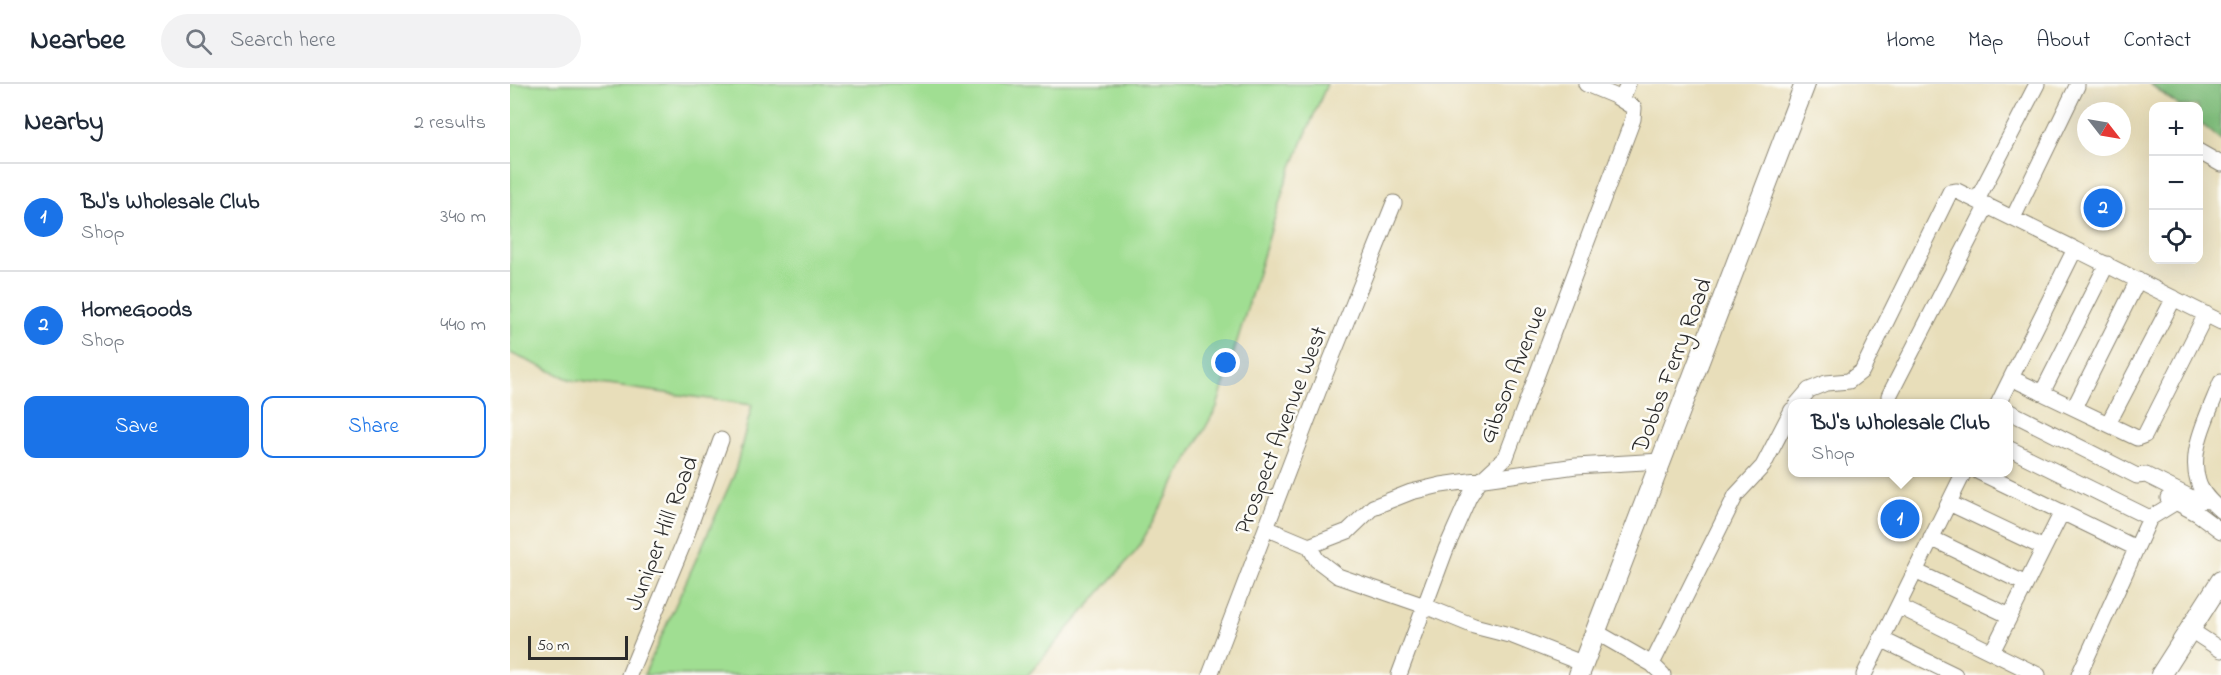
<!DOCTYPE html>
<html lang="en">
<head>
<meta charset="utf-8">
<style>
  body { margin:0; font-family:"Indie Flower",sans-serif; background:#f2f2f3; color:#1f2937 }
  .controls { position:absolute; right:18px; top:18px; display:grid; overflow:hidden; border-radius:12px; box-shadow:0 6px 24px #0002 }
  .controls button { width:54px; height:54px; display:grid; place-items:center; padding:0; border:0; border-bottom:2px solid #e0e1e3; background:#fff; color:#1f2937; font:30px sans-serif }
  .compass { position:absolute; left:1567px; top:18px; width:54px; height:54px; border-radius:50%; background:#fff; box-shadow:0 6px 24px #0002; rotate:121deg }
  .scale { position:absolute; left:18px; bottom:15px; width:100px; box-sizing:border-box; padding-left:6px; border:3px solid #2b2b2b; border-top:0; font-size:16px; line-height:21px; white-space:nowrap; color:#2b2b2b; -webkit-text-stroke:4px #fdfcf7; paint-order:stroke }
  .you { position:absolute; left:716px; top:279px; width:21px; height:21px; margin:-15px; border:4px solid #fff; border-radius:50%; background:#1a73e8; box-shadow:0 0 0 9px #1a73e833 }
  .badge { display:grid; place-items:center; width:39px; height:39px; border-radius:50%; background:#1a73e8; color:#fff; font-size:20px; font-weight:700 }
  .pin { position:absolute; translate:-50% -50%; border:3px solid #fff; box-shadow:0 2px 6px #0006 }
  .popup { position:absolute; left:1278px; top:315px; width:225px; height:78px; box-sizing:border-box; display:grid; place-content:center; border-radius:12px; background:#fff; filter:drop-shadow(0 2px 4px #0005); font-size:20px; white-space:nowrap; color:#747a83 }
  .popup b { font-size:22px; color:#1f2937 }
  .popup::after { content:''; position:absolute; left:50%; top:100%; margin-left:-12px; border:12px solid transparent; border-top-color:#fff }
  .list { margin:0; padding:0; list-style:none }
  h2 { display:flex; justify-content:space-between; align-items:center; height:78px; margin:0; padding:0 24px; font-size:26px }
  h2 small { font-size:20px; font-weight:400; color:#747a83 }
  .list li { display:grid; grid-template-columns:39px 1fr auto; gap:18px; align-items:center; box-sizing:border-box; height:108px; padding:0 24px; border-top:2px solid #e0e1e3 }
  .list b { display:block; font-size:22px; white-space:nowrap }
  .list p { margin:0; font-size:20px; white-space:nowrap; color:#747a83 }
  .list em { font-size:20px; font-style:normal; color:#747a83 }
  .actions { display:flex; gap:12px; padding:18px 24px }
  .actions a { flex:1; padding:14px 0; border:2px solid #1a73e8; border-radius:12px; text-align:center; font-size:21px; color:#1a73e8 }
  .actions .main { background:#1a73e8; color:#fff }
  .icon { flex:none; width:33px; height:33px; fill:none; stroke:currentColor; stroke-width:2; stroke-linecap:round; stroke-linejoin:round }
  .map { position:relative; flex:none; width:1711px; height:591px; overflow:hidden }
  header { display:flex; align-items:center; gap:36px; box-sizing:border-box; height:84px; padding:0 30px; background:#fff; border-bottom:2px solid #e0e1e3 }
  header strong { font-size:28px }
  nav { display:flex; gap:33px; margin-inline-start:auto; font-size:21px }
  .search { width:420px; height:54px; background:#f2f2f3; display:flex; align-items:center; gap:15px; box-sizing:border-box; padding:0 21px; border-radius:33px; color:#747a83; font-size:22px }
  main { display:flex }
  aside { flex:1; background:#fff }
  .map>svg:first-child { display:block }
</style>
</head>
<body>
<header>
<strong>Nearbee</strong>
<div class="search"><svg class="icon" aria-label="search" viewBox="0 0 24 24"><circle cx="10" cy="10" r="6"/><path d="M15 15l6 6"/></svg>Search here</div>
<nav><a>Home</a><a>Map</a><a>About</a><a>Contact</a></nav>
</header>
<main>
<aside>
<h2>Nearby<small>2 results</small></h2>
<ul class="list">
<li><span class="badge">1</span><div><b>BJ's Wholesale Club</b><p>Shop</p></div><em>340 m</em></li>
<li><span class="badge">2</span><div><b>HomeGoods</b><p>Shop</p></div><em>440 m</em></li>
</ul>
<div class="actions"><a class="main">Save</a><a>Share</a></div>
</aside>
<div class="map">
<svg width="1711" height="591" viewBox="0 0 1711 591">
  <rect width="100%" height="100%" fill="#fdfcf7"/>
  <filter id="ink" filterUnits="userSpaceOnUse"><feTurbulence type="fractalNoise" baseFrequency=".0167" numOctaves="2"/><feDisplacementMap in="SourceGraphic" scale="12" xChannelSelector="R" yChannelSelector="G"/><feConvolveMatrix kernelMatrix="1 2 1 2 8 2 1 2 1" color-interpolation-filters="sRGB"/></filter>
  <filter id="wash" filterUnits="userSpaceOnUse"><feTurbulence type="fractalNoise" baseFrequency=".008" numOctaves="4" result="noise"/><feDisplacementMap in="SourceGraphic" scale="24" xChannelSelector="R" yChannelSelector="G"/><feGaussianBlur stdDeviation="1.35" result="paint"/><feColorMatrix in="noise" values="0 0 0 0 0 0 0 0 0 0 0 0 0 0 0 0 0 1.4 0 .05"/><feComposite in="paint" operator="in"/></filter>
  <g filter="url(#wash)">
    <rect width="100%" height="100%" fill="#e8deba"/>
    <path fill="#a0de92" stroke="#66845e" stroke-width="1.5" d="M0,0H817L776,97L707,323L627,466L518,591H134L224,391L242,321L61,296L0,269Z"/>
    <path fill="#80bd7c" stroke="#567454" stroke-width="1.5" d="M1640,0H1711V56L1689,38L1688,22H1669Z"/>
  </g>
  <g filter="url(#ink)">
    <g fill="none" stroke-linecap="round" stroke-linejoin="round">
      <defs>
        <path id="minor" d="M1112,15L1118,0
          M1688,67L1711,80
          M1467,116L1527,0
          M1503,134L1567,2V0
          M1565,165L1711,238
          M1501,294L1627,354L1635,351L1696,230
          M1711,298C1700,327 1678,366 1688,397C1691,409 1702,419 1711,427
          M1532,309L1597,180
          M1379,312L1477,121
          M1287,320L1299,306L1316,299L1339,297L1352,287L1440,108L1447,107L1565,165L1488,320
          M1564,324L1628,196
          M1498,327L1627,392L1636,391L1686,416L1700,417
          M1598,340L1664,214
          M1498,364L1640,434
          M1469,388L1626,464
          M1658,414L1688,430L1711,447
          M1439,419L1534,464
          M756,444L799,462L807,476L828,492L915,522L964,542L1003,552L1074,580
          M1421,454L1516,500
          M799,462L838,447L863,423L901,408L931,401L1066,382L1151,377
          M1405,487L1500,532
          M1388,522L1528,591
          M1679,545L1711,566
          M1086,548L1142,580L1153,591
          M1371,555L1445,591
          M1482,568L1552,428
          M1142,580L1226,411L1253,382L1282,326
          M119,591L174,458L211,356
          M700,591L808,308L884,119
          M889,591L936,465L959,413L968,399L996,373L1123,35L1124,24L1105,12L1076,0
          M1354,591L1454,388
          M1569,591L1640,434L1666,418"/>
        <path id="major" d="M1069,591L1295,0
          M1651,591L1711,497"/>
      </defs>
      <use href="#minor" stroke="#8a8472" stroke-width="17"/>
      <use href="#major" stroke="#8a8472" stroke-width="22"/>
      <use href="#minor" stroke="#fff" stroke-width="15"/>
      <use href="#major" stroke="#fff" stroke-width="20"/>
    </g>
  </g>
  <g text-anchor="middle" stroke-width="5" stroke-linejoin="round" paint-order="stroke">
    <g font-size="24" fill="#2b2b2b" stroke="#fdfcf7">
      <text transform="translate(1161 281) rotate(-69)" y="8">Dobbs Ferry Road</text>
      <text transform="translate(1002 290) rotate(-68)" y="8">Gibson Avenue</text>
      <text transform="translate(770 346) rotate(-69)" y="8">Prospect Avenue West</text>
      <text transform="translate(151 449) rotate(-69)" y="8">Juniper Hill Road</text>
    </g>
  </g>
</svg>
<div class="controls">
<button>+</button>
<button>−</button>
<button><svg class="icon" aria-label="locate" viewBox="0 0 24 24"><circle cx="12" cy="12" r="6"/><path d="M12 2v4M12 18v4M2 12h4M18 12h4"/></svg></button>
</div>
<svg class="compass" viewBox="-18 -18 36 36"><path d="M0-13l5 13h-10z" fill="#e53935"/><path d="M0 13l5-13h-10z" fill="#747a83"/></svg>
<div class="scale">50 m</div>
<div class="you"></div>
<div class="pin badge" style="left:1390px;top:435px">1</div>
<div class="popup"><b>BJ's Wholesale Club</b>Shop</div>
<div class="pin badge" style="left:1593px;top:124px">2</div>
</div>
</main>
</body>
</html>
